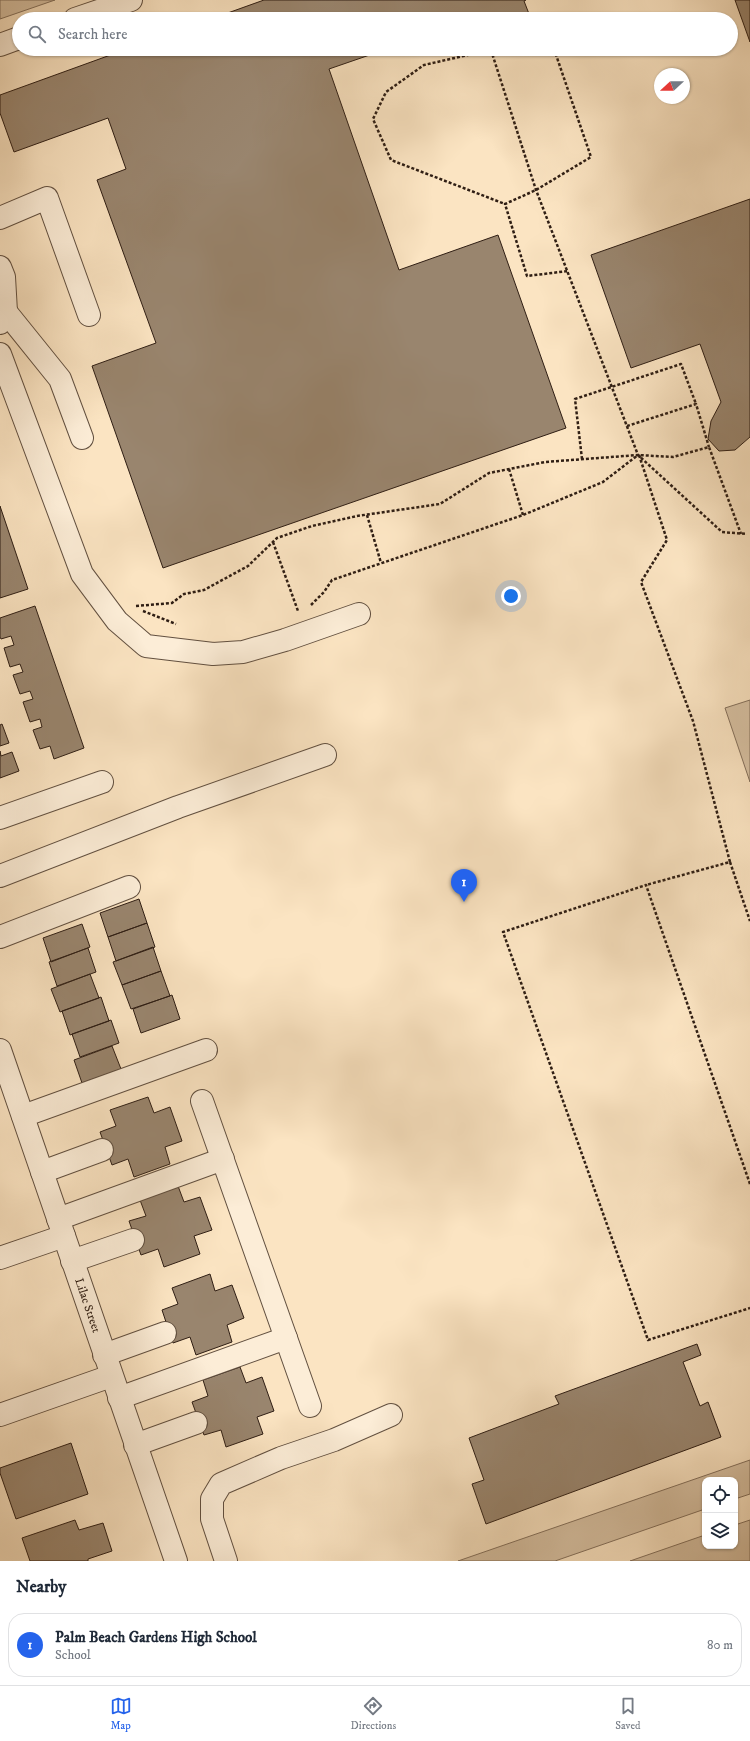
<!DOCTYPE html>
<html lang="en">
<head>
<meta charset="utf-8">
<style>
  body { margin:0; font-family:"IM FELL DW Pica",serif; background:#f6f6f7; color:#1f2937 }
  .controls { position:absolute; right:12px; bottom:12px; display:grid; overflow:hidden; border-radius:8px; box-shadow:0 1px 3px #0004 }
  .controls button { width:36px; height:36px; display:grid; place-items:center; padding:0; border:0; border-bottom:1px solid #e0e1e3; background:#fff; color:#1f2937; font:20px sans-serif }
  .compass { position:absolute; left:654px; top:68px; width:36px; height:36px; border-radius:50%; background:#fff; box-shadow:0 1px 3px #0004; rotate:249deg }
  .you { position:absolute; left:511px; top:596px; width:14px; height:14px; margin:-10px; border:3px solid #fff; border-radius:50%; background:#1a73e8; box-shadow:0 0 0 6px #1a73e833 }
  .badge { display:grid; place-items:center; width:26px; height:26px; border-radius:50%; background:#2563eb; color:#fff; font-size:13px; font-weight:700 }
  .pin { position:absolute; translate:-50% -33px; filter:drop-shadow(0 1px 2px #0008) }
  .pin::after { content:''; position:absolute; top:21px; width:14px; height:12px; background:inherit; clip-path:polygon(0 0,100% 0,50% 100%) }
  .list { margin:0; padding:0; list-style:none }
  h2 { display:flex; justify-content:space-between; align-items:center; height:52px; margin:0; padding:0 16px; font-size:17px }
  h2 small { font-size:13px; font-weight:400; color:#747a83 }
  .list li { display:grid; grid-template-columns:26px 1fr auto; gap:12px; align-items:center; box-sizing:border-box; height:64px; margin:0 8px 8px; padding:0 8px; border:1px solid #e0e1e3; border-radius:16px }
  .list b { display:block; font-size:15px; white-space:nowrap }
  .list p { margin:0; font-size:13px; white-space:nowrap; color:#747a83 }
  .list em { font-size:13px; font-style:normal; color:#747a83 }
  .icon { flex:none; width:22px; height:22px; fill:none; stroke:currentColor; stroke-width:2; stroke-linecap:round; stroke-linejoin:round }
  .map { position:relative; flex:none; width:750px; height:1561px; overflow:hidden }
  .search { position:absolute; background:#fff; box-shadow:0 1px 3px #0004; left:12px; right:12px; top:12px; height:44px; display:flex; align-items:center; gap:10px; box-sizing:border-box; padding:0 14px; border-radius:22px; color:#747a83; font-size:15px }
  .sheet { height:124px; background:#fff }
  nav { display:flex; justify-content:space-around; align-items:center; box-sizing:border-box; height:56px; border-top:1px solid #e0e1e3; background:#fff; font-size:11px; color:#747a83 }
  nav a { display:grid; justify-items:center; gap:2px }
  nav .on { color:#2563eb }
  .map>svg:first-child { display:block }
</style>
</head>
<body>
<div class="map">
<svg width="750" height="1561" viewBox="0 0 750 1561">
  <rect width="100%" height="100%" fill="#fbe4c2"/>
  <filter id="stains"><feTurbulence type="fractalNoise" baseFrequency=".005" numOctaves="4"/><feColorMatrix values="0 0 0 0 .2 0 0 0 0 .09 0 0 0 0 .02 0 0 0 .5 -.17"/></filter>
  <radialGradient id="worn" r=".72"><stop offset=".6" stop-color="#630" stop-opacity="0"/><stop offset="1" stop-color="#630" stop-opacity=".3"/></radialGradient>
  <path fill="#d8c2a4" stroke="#84705c" d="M0,0H55L0,19Z
    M750,700V782L725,708Z
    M750,1460V1494L735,1499V1480H705V1509L555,1561H458Z
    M750,1520V1561H630L705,1535V1546H735V1525Z"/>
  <path fill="#99856e" stroke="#2f1e14" d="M264,0H526L524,1L531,19H485L484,15L472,19H211Z
    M735,0H750V42Z
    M127,49H387L329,69L399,270L498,235L566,428L163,568L92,366L156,343L97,180L126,169L108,118L14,152L0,113V95Z
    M750,199V437L735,450L719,451L708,439L711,421L721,402L700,344L631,368L591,255Z
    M0,506L28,589L0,598Z
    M35,606L84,748L54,759L50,746L40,749L33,730L42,727L40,719L30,722L23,702L33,699L30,691L20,694L13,675L23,672L20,664L10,667L4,648L14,645L11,636L1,639L0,637V618Z
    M2,724L9,743L0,746V725Z
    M0,751L1,756L12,752L19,771L0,778Z
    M139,899L147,923L108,937L100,913Z
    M147,923L155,947L116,961L108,937Z
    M82,924L90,947L51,962L43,938Z
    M153,947L161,971L122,985L113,962Z
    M88,948L96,972L57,986L49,962Z
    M161,971L170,996L131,1009L122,985Z
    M90,974L99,998L60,1012L51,989Z
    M172,995L180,1019L141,1033L133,1009Z
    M101,997L109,1021L70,1035L62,1011Z
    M111,1020L119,1043L80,1057L72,1034Z
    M112,1046L121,1069L82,1083L74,1060Z
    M148,1097L154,1113L170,1107L182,1141L165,1147L170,1164L134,1177L128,1159L112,1165L100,1132L116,1126L110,1110Z
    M178,1186L184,1202L200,1197L212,1230L194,1236L200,1254L164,1267L158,1249L141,1255L129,1221L146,1216L140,1200Z
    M210,1274L215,1291L232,1285L244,1318L227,1325L232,1342L196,1355L190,1337L173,1343L162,1310L178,1304L172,1288Z
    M697,1344L701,1355L683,1362L700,1406L708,1402L721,1437L486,1524L472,1484L484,1480L469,1438L559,1404L555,1396Z
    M240,1367L246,1383L262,1377L274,1411L257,1417L263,1434L226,1447L221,1430L204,1435L192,1402L208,1396L203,1380Z
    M71,1443L88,1494L16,1519L0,1473V1468Z
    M75,1520L79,1530L103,1523L112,1551L88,1559V1561H30L22,1538Z"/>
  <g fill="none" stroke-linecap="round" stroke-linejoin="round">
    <defs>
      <g id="minor">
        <path d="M75,19L131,0"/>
        <path d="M0,45L19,38"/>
        <path d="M0,218L47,198L89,315"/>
        <path d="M0,267L4,277L6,312L0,323"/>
        <path d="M6,312L60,379L82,438"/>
        <path d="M0,354L82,574L117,621L146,646L213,654L243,652L285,640L359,614"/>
        <path d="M0,818L102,782"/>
        <path d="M0,876L178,807L325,755"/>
        <path d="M0,937L129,887"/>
        <path id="s1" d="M0,1050L176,1561"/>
        <path d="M202,1101L310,1406"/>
        <path d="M23,1116L206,1050"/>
        <path d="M42,1172L102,1150"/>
        <path d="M58,1219L223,1159"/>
        <path d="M0,1258L64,1236"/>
        <path d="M72,1261L133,1240"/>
        <path d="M104,1355L165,1333"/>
        <path d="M119,1398L286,1338"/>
        <path d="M0,1415L111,1376"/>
        <path d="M135,1445L196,1423"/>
        <path d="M226,1561L212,1519V1499L221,1484L281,1458L334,1440L391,1415"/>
      </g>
    </defs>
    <use href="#minor" stroke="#625040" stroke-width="24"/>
    <path stroke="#2f1e14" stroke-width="2.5" stroke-dasharray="3 2" stroke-linecap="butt" d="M494,49L424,65L386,92L373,119L391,160L505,204
      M554,49L591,157L536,190L505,204L527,276L568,271
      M491,50L536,190L638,455L722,532L747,534
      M627,426L696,404L709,447
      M639,455L667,540L641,582L693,721L730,862L646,885
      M582,459L575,399L681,364L696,404
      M509,469L523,515
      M367,515L381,563
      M273,542L298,611
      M311,605L324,592L332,580L523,515L603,482L638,455
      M136,606L172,603L184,594L204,590L248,566L277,538L312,526L357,516L440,504L489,473L545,462L638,455L673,457L709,447L741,534
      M143,611L176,624
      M730,862L750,921
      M750,1184L646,885L503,932L648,1340L750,1308"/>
    <use href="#minor" stroke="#fcedd7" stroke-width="22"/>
  </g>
  <g text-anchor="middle" stroke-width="4" stroke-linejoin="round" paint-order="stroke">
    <g font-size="12" fill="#2f1e14" stroke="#fcedd7">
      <text dy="4" stroke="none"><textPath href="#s1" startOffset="270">Lilac Street</textPath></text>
    </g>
  </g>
  <rect width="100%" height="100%" filter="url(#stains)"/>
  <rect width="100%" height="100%" fill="url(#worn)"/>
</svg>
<div class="controls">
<button><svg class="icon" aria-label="locate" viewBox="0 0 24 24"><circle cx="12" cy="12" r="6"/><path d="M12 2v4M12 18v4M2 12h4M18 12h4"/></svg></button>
<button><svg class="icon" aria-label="layers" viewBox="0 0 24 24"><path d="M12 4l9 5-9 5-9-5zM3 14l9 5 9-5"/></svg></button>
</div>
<svg class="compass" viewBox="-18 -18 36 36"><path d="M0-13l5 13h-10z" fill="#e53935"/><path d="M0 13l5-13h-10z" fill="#747a83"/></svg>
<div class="you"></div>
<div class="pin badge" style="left:464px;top:902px">1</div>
<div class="search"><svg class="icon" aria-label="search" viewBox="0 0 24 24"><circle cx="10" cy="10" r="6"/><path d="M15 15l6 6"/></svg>Search here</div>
</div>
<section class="sheet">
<h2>Nearby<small></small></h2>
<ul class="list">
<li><span class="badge">1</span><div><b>Palm Beach Gardens High School</b><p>School</p></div><em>80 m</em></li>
</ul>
</section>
<nav>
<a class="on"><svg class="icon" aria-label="map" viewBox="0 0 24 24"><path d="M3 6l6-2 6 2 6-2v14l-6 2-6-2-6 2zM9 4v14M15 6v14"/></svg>Map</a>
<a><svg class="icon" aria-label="directions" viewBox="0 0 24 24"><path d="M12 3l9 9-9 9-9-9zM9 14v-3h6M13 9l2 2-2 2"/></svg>Directions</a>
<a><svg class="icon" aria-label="saved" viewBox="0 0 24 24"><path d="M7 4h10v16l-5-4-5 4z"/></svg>Saved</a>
</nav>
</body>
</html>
